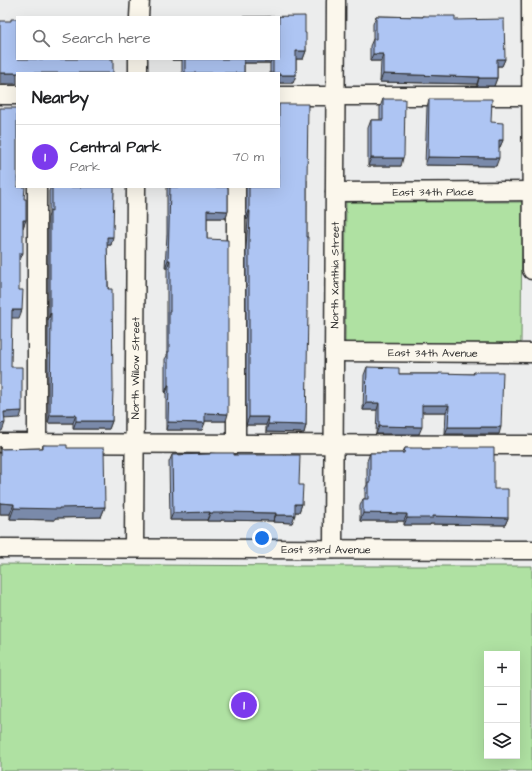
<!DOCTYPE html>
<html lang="en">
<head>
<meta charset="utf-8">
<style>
  body { margin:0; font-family:"Architects Daughter",sans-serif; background:#f2f2f2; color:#202124 }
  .controls { position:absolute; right:12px; bottom:12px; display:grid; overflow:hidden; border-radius:0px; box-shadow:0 4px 16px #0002 }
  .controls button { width:36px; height:36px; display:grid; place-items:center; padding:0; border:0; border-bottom:1px solid #e0e0e0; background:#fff; color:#202124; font:20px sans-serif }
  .you { position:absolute; left:262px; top:538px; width:14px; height:14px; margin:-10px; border:3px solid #fff; border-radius:50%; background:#1a73e8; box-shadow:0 0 0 6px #1a73e833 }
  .badge { display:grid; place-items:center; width:26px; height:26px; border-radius:50%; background:#7c3aed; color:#fff; font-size:13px; font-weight:700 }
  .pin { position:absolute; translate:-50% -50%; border:2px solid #fff; box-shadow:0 1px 4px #0006 }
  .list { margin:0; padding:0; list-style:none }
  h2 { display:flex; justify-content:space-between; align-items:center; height:52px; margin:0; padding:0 16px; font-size:17px }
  h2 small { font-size:13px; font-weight:400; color:#757577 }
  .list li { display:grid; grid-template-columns:26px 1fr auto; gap:12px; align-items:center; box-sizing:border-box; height:64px; padding:0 16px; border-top:1px solid #e0e0e0 }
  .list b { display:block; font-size:15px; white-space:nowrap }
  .list p { margin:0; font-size:13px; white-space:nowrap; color:#757577 }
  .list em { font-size:13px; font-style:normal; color:#757577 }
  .icon { flex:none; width:22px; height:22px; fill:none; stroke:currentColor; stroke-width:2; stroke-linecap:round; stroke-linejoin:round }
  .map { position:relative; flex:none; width:532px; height:771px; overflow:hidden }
  .search { position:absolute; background:#fff; box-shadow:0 4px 16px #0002; left:16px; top:16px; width:264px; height:44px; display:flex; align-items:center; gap:10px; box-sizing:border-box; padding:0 14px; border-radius:0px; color:#757577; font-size:15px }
  .panel { position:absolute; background:#fff; box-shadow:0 4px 16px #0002; left:16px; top:72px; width:264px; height:116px; border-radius:0px }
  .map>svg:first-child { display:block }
</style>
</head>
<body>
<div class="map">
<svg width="532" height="771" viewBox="0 0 532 771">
  <rect width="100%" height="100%" fill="#eceded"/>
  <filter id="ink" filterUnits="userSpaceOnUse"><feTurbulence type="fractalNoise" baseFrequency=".025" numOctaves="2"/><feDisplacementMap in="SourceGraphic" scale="8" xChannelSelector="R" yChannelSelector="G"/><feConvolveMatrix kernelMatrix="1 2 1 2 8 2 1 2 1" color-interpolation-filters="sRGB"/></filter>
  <g filter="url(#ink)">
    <path fill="#afe1a2" stroke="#6d8666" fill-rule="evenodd" d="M346,202H522L521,343H345Z
      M0,564L299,566H532V771H0ZM487,654H517V756H487Z"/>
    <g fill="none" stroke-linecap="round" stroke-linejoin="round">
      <defs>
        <g id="minor">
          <path d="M531,0L532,270"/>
          <path d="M139,17L140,0"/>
          <path d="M138,73V59"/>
          <path d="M0,95H17"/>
          <path d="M279,96H532"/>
          <path d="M37,187V443"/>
          <path d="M236,187V444"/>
          <path id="s1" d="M335,192L532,191"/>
          <path id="s2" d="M334,352L532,353"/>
          <path d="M0,443L532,445"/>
          <path id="s3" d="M0,548L532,550"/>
          <path id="s4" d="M134,548L136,187"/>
          <path id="s5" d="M333,549L336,0"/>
        </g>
      </defs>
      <use href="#minor" stroke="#2b2b2b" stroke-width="21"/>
      <use href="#minor" stroke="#fbf7ec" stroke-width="18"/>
    </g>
    <path fill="#96a9d1" stroke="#2b2b2b" d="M376,16L423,17V16L455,20L505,59L502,66H497V78L494,86H477V84L380,82L381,61H370V46L373,39V24Z
      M305,33L306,51L303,59H296V75L293,83H279V73H270V63H244V73H182V60H172V59H279Z
      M383,99L401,166H368V128L371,120H380V107Z
      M429,99L503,140L500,147H499L496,166L425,165L427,107Z
      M307,180L306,425L304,433L266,432V425H246V248L248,219H246V187H279Z
      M51,187H114L111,245H107L112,421L109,429H73V423H48V218L49,214V191Z
      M167,187H228V211L226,218H207V239L226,421H205L202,430H166V393H165V359L167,356V268H165L167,234Z
      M367,367L399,374H473L474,372L499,434H445L446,412H422L419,434H376L377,410H363L364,375Z
      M43,445L67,448L105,507L101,517L55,518V520L10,519V514H0V446V449L42,448Z
      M405,448L422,449H447L448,448L494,489L508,518L505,525L430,524V525H404V521H360V506L363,499H365V489L367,485V461L370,453H402Z
      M210,453L234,455L299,485L302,504L299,512H295L292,523L273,522V521L221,520V521H207V520H170L169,462L172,455L210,454Z"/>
    <path fill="#7a8aaa" stroke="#2b2b2b" d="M296,51H306L303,59H293Z
      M373,54H383L381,61H370Z
      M172,59H182V60H172Z
      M243,59H272L270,63H242Z
      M497,59H505L502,66H494Z
      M0,73H17V84H0Z
      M383,74L479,77L477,84L380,82Z
      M279,75H296L293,83H279Z
      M479,78H497L494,86H477Z
      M499,140H503L500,147H497Z
      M428,157L499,158L496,166L425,165Z
      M371,158H403L401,166H368Z
      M207,210L228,211L226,218H204Z
      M249,211H250L248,219H246Z
      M23,220H26L23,228Z
      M107,237H113L111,245H105Z
      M19,253H23L20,260H17Z
      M168,260H170L167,268H165Z
      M12,310H22L19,318H9Z
      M50,313H51L48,320Z
      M168,385H169L166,393H165Z
      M366,403H379L377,410H363Z
      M422,405H449L446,412H420Z
      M22,411L20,418L2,419L4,412Z
      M205,413L228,414L226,421H202Z
      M50,415H76L73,423H48Z
      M249,417H269L266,425H246Z
      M76,421H112L109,429H73Z
      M168,422L205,423L202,430H166Z
      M5,423L2,431H0V424Z
      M268,424L306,425L304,433L266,432Z
      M379,426L422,427L419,434H376Z
      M448,427H501L499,434H445Z
      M0,503L14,504L10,514H0Z
      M295,504H302L299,512H293Z
      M105,507L101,517L55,518V520L10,519L14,508Z
      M210,512L207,520H170L173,513Z
      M223,512L276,513L273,521L221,520V521H207L210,513Z
      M363,513L407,514L404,521H360Z
      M276,515H295L292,523L273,522Z
      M433,516L508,518L505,525L430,524V525H404L407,518Z"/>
    <path fill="#aec5f3" stroke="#2b2b2b" d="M179,16H207V17H179Z
      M305,16V33H306V51H296V75H279V73H273V59H279V17H225Z
      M376,16L423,17V16H455V20L504,19L505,59H497V78H479V77L383,74V54H373V39H376Z
      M11,19H17V59H113V73H0V21H11Z
      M185,59H244V73H185Z
      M383,99H405L404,156L403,158H371V120H383Z
      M429,99H492L491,122L503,123V140H499V158L428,157Z
      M279,104H308L307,180V237H308L307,311H308L306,425L268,424L269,417H249V241L250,211H249V187H279Z
      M0,108H17V187H25L24,199H26V220H23V253H19V290H23L22,310H12L11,367H22V411L4,412L5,423L0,424Z
      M52,187H114L113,237H107L108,289H112L113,388L112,421H76V415H50L51,313H50V210L52,211Z
      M170,187H228V211L207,210V239L228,240V414L205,413V423L168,422L169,385H168V352H169V311H170V260H168L169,227Z
      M367,367L399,368V374H439V373L474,374V372H503L501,427H448L449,405H422V427L379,426V403H366Z
      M43,445H67V448H104L105,507L59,508V509L14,508V504L0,503V446V449L43,448Z
      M405,448H422V449H448V448H494V489H508V518L433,516V518H407V514L363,513V499H368V482H370V453H404Z
      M210,453H234V455H300L299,485H303L302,504H295V515H276V513L223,512V513H210V512L173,513L172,455L210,454Z"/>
  </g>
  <g text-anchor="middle" stroke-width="3" stroke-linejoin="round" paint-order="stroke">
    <g font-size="11" fill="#2b2b2b" stroke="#fbf7ec">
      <text dy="4" stroke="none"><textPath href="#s1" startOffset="98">East 34th Place</textPath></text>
      <text dy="4" stroke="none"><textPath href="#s5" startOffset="274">North Xanthia Street</textPath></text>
      <text dy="4" stroke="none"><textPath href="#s2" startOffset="99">East 34th Avenue</textPath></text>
      <text dy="4" stroke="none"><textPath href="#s4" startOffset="180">North Willow Street</textPath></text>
      <text dy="4" stroke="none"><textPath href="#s3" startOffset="326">East 33rd Avenue</textPath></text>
    </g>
  </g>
</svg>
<div class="controls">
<button>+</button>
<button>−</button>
<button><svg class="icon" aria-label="layers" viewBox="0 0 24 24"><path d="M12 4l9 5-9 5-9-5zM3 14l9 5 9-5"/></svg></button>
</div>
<div class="you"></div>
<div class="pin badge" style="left:244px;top:705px">1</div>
<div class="search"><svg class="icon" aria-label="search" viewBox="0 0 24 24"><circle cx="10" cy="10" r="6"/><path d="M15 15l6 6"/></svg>Search here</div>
<section class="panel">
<h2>Nearby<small></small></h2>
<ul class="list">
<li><span class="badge">1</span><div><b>Central Park</b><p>Park</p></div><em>70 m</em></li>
</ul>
</section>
</div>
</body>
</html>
